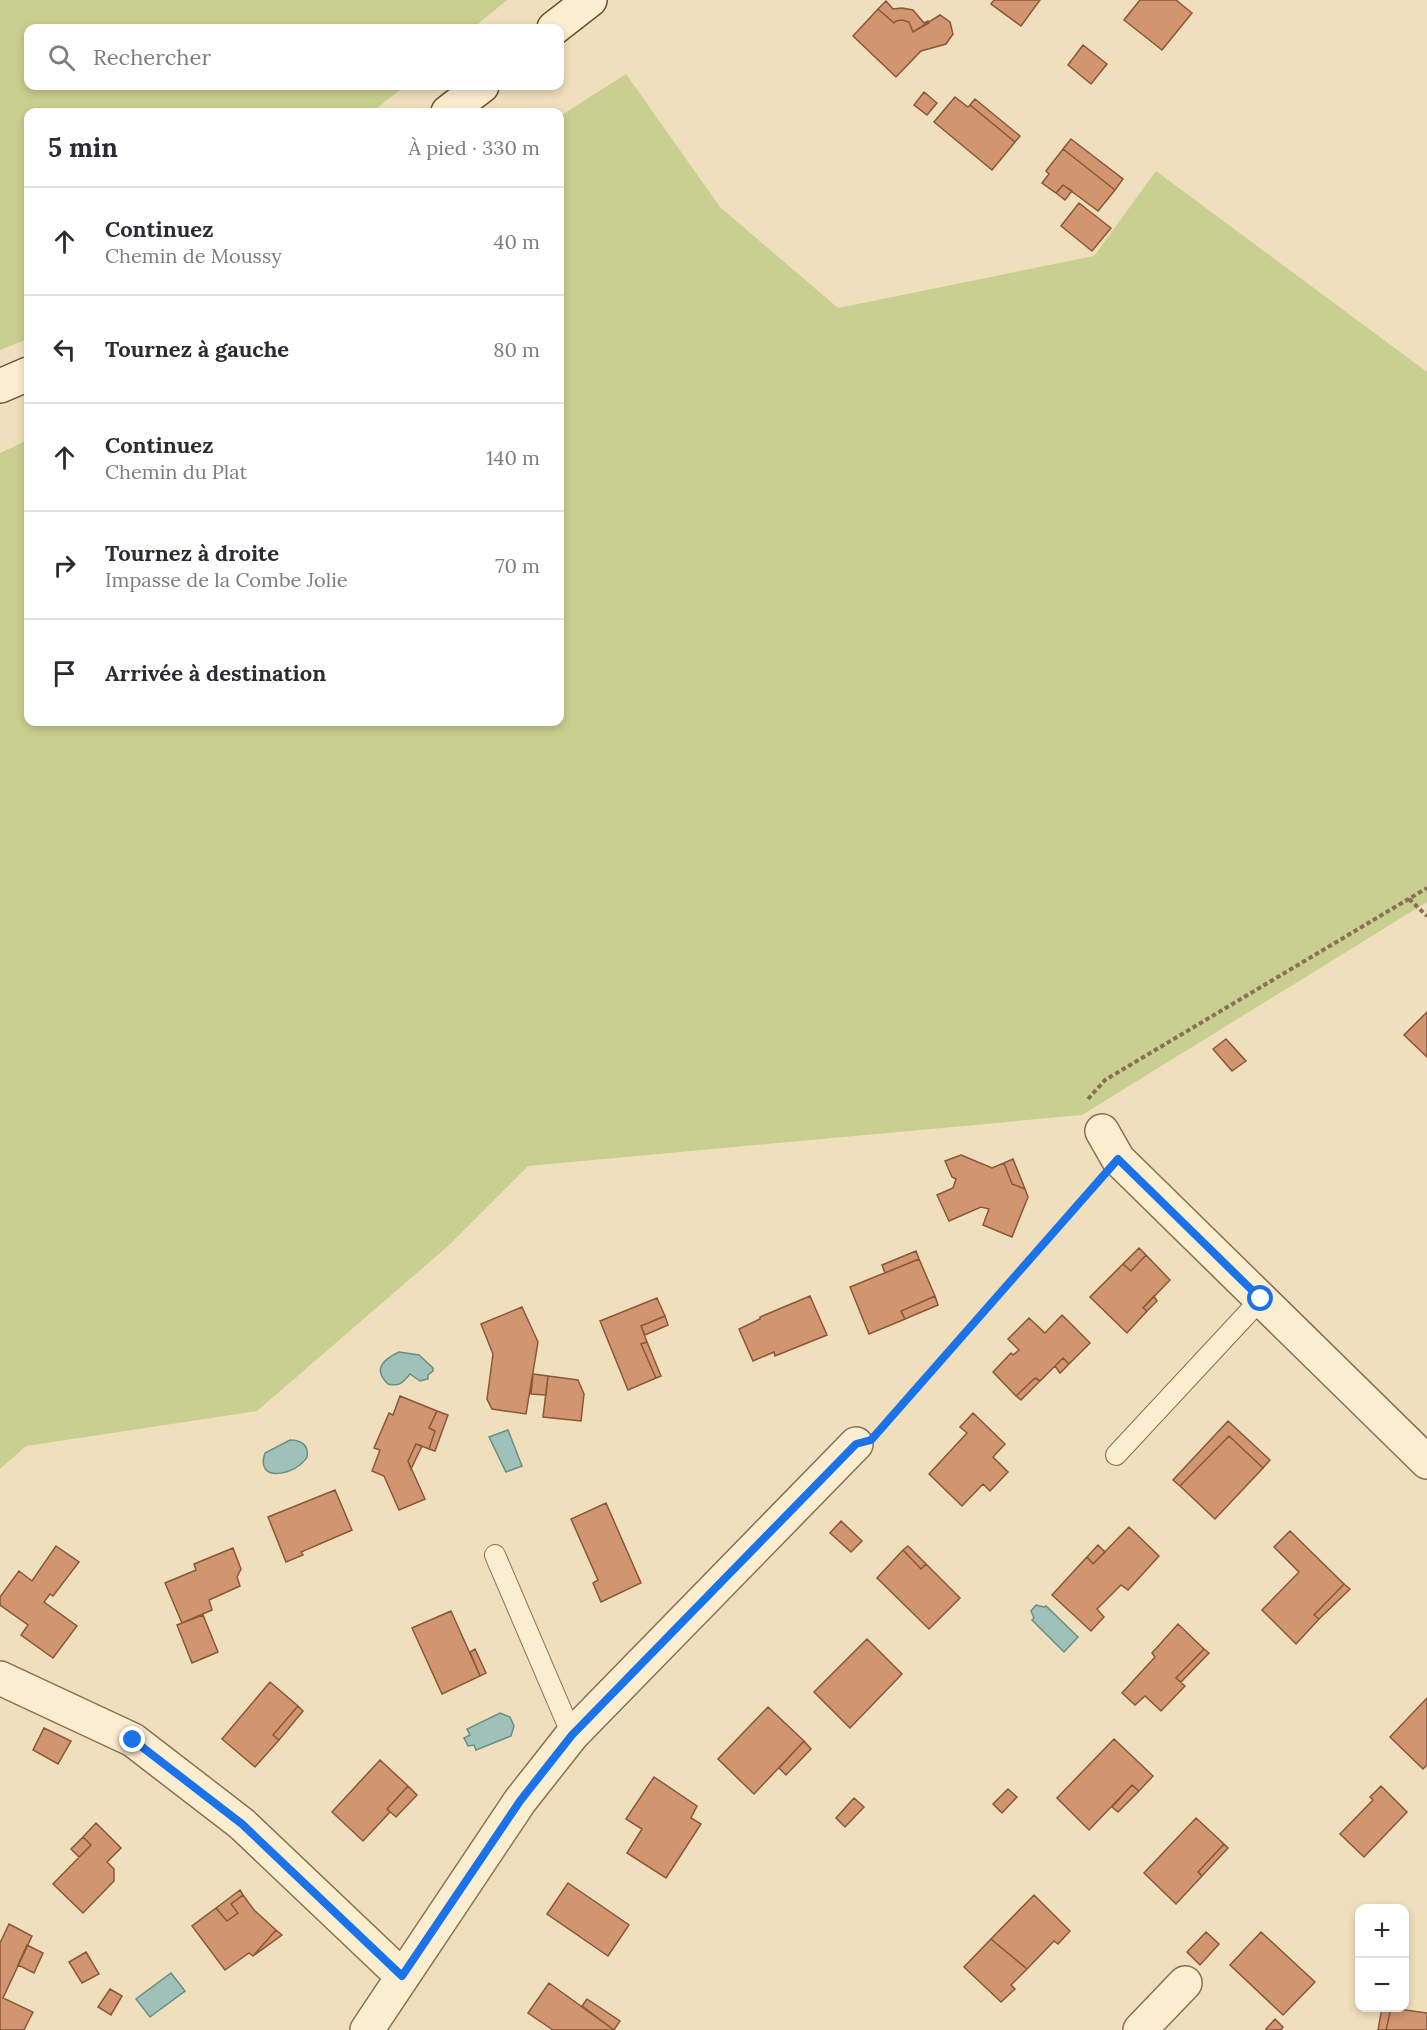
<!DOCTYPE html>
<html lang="fr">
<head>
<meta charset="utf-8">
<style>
  body { margin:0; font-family:Lora,serif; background:#f2f2f3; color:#2b2b33 }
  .controls { position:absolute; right:18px; bottom:18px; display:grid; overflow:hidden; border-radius:12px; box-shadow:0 3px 9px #0003 }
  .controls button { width:54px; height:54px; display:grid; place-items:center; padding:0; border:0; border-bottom:2px solid #e1e1e2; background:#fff; color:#2b2b33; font:30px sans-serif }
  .stop { position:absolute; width:18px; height:18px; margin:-14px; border:4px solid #1a73e8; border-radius:50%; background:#fff }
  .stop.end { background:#1a73e8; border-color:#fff; box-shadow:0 2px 6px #0008 }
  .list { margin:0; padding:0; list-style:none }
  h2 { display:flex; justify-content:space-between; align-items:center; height:78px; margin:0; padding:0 24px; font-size:26px }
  h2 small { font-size:20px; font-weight:400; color:#7c7c81 }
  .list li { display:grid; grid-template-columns:39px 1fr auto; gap:18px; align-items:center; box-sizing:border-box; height:108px; padding:0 24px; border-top:2px solid #e1e1e2 }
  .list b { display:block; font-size:22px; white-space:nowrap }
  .list p { margin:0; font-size:20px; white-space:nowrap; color:#7c7c81 }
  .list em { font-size:20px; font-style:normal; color:#7c7c81 }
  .icon { flex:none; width:33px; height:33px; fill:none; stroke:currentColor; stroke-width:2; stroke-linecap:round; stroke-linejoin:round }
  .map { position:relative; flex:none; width:1427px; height:2030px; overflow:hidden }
  .search { position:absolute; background:#fff; box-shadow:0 3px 9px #0003; left:24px; top:24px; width:540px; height:66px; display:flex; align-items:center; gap:15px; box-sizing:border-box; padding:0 21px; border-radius:12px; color:#7c7c81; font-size:22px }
  .panel { position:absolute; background:#fff; box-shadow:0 3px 9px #0003; left:24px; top:108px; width:540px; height:618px; border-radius:12px }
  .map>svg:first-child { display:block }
</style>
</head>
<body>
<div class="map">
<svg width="1427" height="2030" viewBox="0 0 1427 2030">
  <rect width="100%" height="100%" fill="#f0dfbc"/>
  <path fill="#c9cf90" d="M0,0H507L473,28H28V86H405L372,112H28V339L0,350Z
    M626,74L720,207L838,308L1094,256L1156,171L1427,372V902L1082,1115L528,1166L447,1247L257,1411L26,1446L0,1469V453L28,440V722H560V116Z"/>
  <path fill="#a0c1b7" stroke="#678f84" stroke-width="1.5" d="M399,1352L419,1355L433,1368V1371L428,1375V1379L420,1381L410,1374C403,1382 400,1387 388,1384C372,1369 384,1359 399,1352Z
    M508,1430L522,1466L506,1472L489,1437Z
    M290,1440C302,1440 309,1446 307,1457C298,1474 254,1485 265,1453Z
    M1036,1605L1044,1607L1046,1606L1078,1637L1064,1652L1032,1620L1034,1618L1031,1611Z
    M500,1713L510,1717L514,1726L511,1736L476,1750L474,1745L468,1746L464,1738L470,1735L467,1729Z
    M171,1973L185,1991L150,2017L136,1999Z"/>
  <path fill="#d1956f" stroke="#895739" stroke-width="1.5" d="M994,0H1040L1021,26L991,4Z
    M1140,0H1176L1192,13L1162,50L1124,20Z
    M886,1L893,9L902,8L913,10L924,23L928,21L929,23L913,32L909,22L902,20L896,21L894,23L878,9Z
    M878,9L894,23L896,21L902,20L909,22L913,32L940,15L950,22L953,34L946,44L921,51L896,77L853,36Z
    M1083,45L1107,64L1091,84L1068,65Z
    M924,92L937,103L927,115L914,105Z
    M955,97L968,107L970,105L1015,142L992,170L934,122Z
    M975,99L1020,136L1015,142L970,105Z
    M1071,139L1123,179L1115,190L1063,149Z
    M1063,149L1115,190L1098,211L1063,185L1056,193L1042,183L1049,174L1046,171Z
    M1063,185L1072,191L1065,200L1056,193Z
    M1079,203L1111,228L1092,251L1061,226Z
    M1427,1012V1057L1404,1035Z
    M1226,1039L1246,1061L1232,1071L1213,1049Z
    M961,1155L992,1168L1004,1163L1012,1184L1025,1189L1028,1197L1012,1237L983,1225L989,1209L981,1207L949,1221L937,1195L953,1188L956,1179L952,1177L945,1161Z
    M1013,1159L1025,1189L1012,1184L1004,1163Z
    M1139,1248L1146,1255L1131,1271L1123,1264Z
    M916,1251L919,1259L885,1273L882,1265Z
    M1146,1255L1170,1280L1143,1308L1147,1311L1127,1333L1090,1297L1123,1264L1131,1271Z
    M919,1259L935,1296L901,1311L905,1319L869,1334L850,1287Z
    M810,1296L827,1335L775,1356L774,1352L753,1361L739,1329L760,1319V1317Z
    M935,1296L938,1305L905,1319L901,1311Z
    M1154,1296L1157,1301L1147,1311L1143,1308Z
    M657,1298L665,1316L641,1326L647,1342L641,1344L656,1378L628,1390L600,1321Z
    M522,1307L538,1342L526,1414L492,1409L487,1399L493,1354L481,1324Z
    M1062,1315L1090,1343L1069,1364L1063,1358L1040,1381L1035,1378L1016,1396L993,1372L1011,1353L1013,1355L1019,1350L1008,1339L1029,1318L1045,1333Z
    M665,1316L668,1325L645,1335L641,1326Z
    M647,1342L661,1376L656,1378L641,1344Z
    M1063,1358L1069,1364L1060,1373L1055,1366Z
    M533,1374L548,1376L546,1395L531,1394Z
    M548,1376L578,1380L584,1394L581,1421L543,1417Z
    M1035,1378L1040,1381L1021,1400L1016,1396Z
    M400,1396L437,1411L429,1428L435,1431L429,1449L416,1444L408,1461L425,1499L399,1510L384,1476L372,1471L380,1450L374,1448L389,1413L393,1415Z
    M437,1411L448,1415L435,1451L429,1449L435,1431L429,1428Z
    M973,1413L1005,1444L993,1457L1008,1472L990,1491L983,1484L962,1506L929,1474L967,1433L960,1427Z
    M1228,1421L1270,1460L1263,1468L1229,1436L1180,1486L1173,1480Z
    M1229,1436L1263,1468L1215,1519L1180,1486Z
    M416,1444L422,1446L411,1469L408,1461Z
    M335,1490L352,1530L301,1552L303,1555L286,1562L268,1517Z
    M606,1503L641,1583L601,1602L593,1583L598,1580L571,1519Z
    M841,1521L862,1541L851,1552L830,1533Z
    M1129,1527L1159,1556L1128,1590L1121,1585L1097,1609L1104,1617L1091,1631L1052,1595L1087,1557L1093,1564Z
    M1290,1531L1344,1584L1314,1615L1319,1619L1296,1644L1262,1610L1299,1572L1274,1547Z
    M1098,1545L1105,1552L1093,1564L1087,1557Z
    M56,1546L79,1562L53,1596L50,1594L44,1602L77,1626L53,1658L21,1635L28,1625L0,1605V1597L19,1571L32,1581Z
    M908,1546L926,1564L921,1569L903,1550Z
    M233,1548L241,1569L237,1577L240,1586L209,1600L212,1610L182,1623L165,1583L196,1570L194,1564Z
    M903,1550L921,1569L926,1564L960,1598L929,1629L877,1578Z
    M1344,1584L1350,1589L1319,1619L1314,1615Z
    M451,1611L480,1676L442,1694L412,1628Z
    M203,1615L218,1652L192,1663L177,1625Z
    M1178,1624L1204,1649L1176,1678L1185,1686L1161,1711L1145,1696L1135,1705L1122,1693L1155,1657L1152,1653Z
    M867,1639L902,1674L850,1728L814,1692Z
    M475,1649L486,1673L480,1676L470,1652Z
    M1204,1649L1209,1653L1181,1682L1176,1678Z
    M270,1682L298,1706L273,1735L279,1740L255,1767L222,1739Z
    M1427,1698V1765L1423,1769L1390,1737Z
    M298,1706L303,1711L279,1740L273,1735Z
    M768,1707L804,1741L754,1794L718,1759Z
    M44,1728L71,1741L58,1764L33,1750Z
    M1114,1739L1153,1776L1139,1791L1132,1785L1089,1830L1057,1798Z
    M804,1741L811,1749L786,1775L779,1768Z
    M380,1760L408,1786L387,1809L390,1812L363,1841L332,1812Z
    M654,1777L697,1806L691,1818L701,1824L666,1878L627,1853L642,1829L626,1819Z
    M1132,1785L1139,1791L1118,1812L1112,1807Z
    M408,1786L417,1795L396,1817L387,1809Z
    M1381,1786L1407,1812L1364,1857L1340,1834L1373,1800L1370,1797Z
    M1008,1789L1017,1797L1002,1813L993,1804Z
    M854,1798L864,1807L845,1827L836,1818Z
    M1196,1818L1224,1844L1198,1872L1202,1876L1176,1904L1144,1873Z
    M96,1823L121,1848L107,1862L114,1869V1881L83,1913L53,1884L91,1845L83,1837Z
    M83,1837L91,1845L79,1857L71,1849Z
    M1224,1844L1228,1848L1202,1876L1198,1872Z
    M568,1883L629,1925L608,1956L547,1914Z
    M240,1890L243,1895L231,1904L238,1913L227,1921L216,1908Z
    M243,1895L254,1910L276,1930L253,1956L249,1953L225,1970L192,1926L216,1908L227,1921L238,1913L231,1904Z
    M1034,1895L1070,1931L1058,1944L1054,1941L1027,1969L991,1939Z
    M9,1924L32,1936L3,1998L33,2012L24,2030H0V1943Z
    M276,1930L282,1935L253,1956Z
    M1206,1932L1219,1944L1200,1965L1187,1952Z
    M1261,1932L1315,1982L1283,2015L1230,1965Z
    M991,1939L1027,1969L1011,1985L1015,1989L1001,2002L964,1967Z
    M27,1945L43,1953L34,1973L18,1965Z
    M86,1952L99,1974L82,1983L69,1962Z
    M549,1983L614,2030H553L528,2013Z
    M110,1989L122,1996L111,2015L98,2007Z
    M587,1999L620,2021L614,2030L582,2006Z
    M1382,2008H1391L1386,2030H1378Z
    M1391,2008L1427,2013V2030H1386Z
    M1275,2019L1283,2027L1281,2030H1267L1266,2029Z"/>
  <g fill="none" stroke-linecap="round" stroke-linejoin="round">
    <defs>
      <path id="lane" d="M1116,1455L1261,1299
        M495,1555L572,1735"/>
      <path id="street" d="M1102,1131L1118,1159L1427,1462
        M0,1678L133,1740L242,1824L402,1976
        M367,2030L520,1801L572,1735L856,1444
        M1140,2030L1185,1983"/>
      <path id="secondary" d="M554,28L590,0
        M448,112L482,86
        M0,386L28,374"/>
    </defs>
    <use href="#lane" stroke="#896f55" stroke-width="22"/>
    <use href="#street" stroke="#896f55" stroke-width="36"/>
    <use href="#secondary" stroke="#6a5038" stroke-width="36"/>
    <path stroke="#896f55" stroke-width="4" stroke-dasharray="4.5 3" stroke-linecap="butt" d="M1409,899L1427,916
      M1088,1099L1105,1080L1427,888
      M883,1427L1096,1184"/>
    <use href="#lane" stroke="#fbedcf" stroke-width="20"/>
    <use href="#street" stroke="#fbedcf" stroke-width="33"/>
    <use href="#secondary" stroke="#fbedcf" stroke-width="33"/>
  </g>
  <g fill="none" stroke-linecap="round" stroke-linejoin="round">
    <path stroke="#1a73e8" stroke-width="8" d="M133,1740L242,1824L402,1976L520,1801L572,1735L856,1444L871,1440L1118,1159L1261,1299"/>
  </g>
</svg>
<div class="controls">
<button>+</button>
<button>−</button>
</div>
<div class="stop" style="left:1261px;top:1299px"></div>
<div class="stop end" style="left:133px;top:1740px"></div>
<div class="search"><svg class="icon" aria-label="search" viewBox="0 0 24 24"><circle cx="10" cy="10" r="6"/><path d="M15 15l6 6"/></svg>Rechercher</div>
<section class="panel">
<h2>5 min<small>À pied · 330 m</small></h2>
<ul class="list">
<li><svg class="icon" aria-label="ahead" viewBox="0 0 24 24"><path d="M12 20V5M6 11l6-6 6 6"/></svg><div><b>Continuez</b><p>Chemin de Moussy</p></div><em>40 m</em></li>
<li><svg class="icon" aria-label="left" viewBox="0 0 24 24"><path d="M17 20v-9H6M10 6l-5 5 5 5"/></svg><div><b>Tournez à gauche</b></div><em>80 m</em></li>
<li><svg class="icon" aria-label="ahead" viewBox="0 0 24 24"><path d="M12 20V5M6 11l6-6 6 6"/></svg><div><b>Continuez</b><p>Chemin du Plat</p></div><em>140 m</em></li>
<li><svg class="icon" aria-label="right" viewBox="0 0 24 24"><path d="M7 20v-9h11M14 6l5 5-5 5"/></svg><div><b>Tournez à droite</b><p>Impasse de la Combe Jolie</p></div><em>70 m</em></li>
<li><svg class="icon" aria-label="arrive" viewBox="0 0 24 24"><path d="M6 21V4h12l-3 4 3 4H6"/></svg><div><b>Arrivée à destination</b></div></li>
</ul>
</section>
</div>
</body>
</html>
